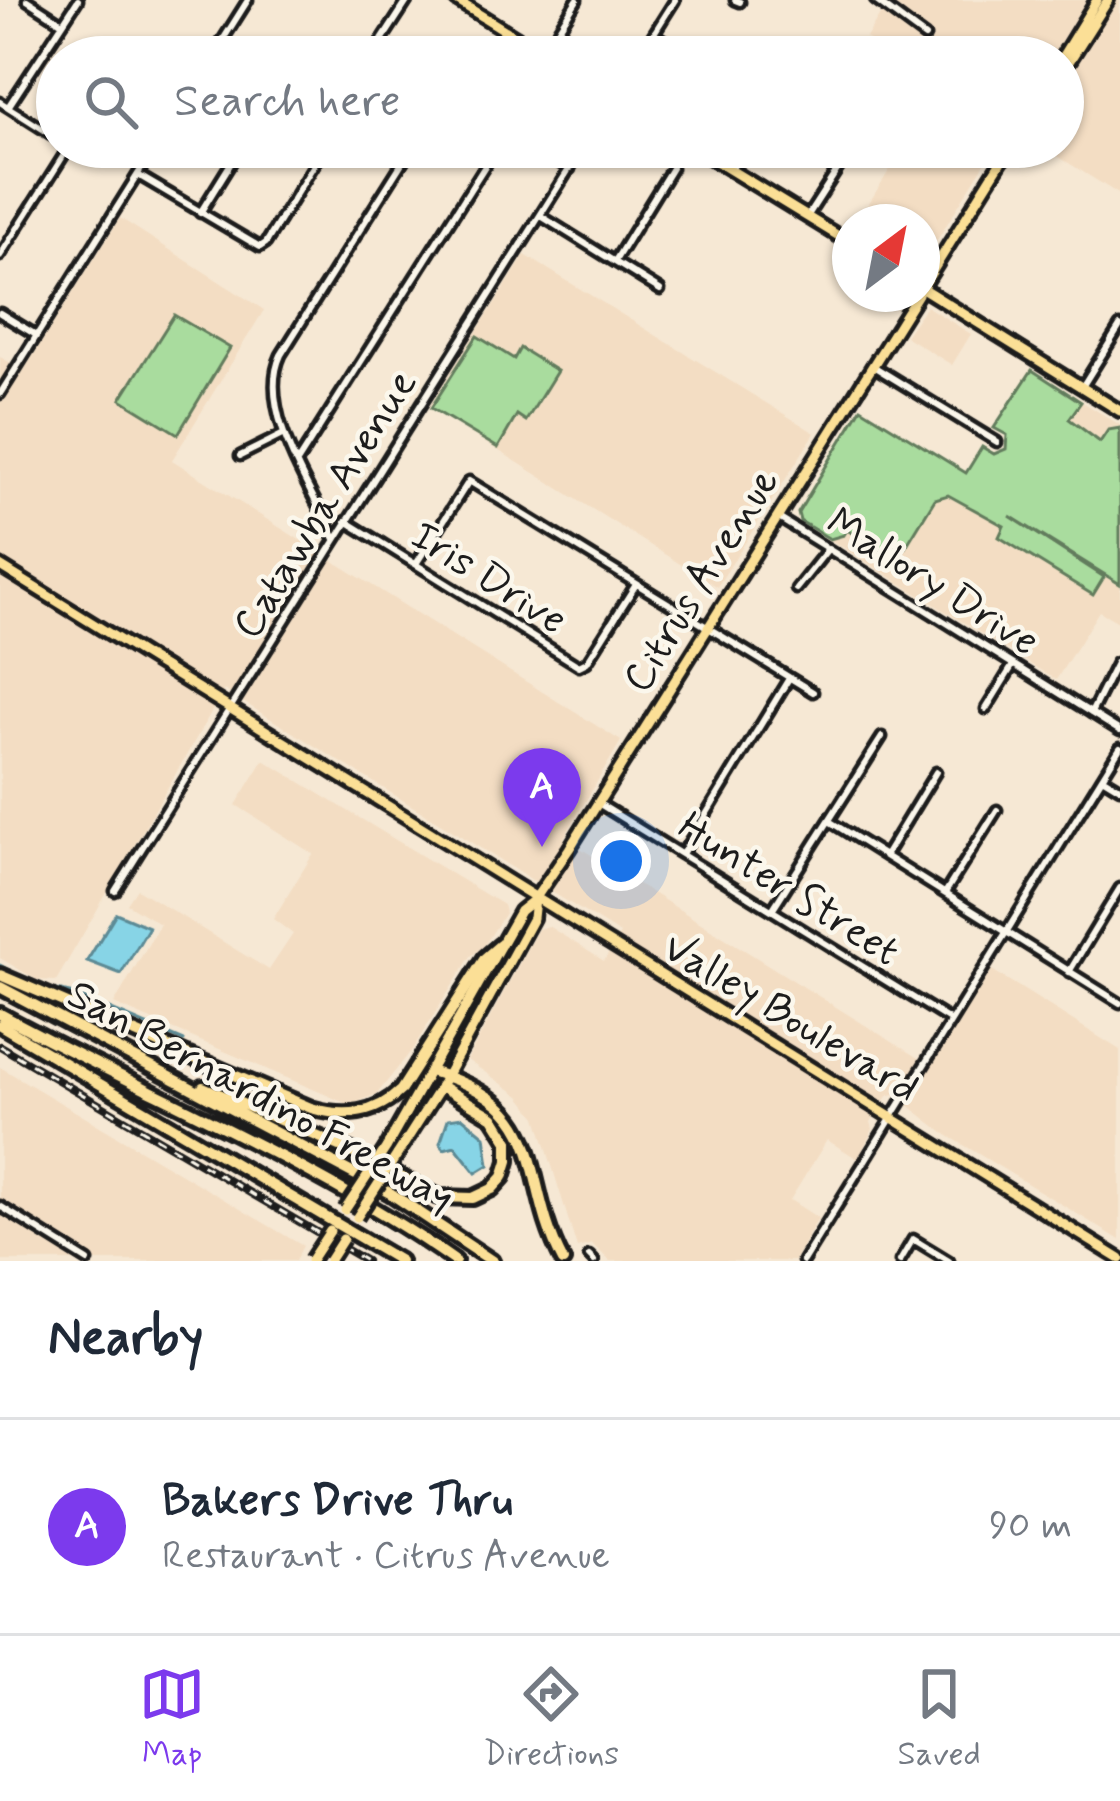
<!DOCTYPE html>
<html lang="en">
<head>
<meta charset="utf-8">
<style>
  body { margin:0; font-family:Mynerve,sans-serif; background:#f6f6f7; color:#1f2937 }
  .compass { position:absolute; left:832px; top:204px; width:108px; height:108px; border-radius:50%; background:#fff; box-shadow:0 3px 9px #0004; rotate:32deg }
  .you { position:absolute; left:621px; top:861px; width:42px; height:42px; margin:-30px; border:9px solid #fff; border-radius:50%; background:#1a73e8; box-shadow:0 0 0 18px #1a73e833 }
  .badge { display:grid; place-items:center; width:78px; height:78px; border-radius:50%; background:#7c3aed; color:#fff; font-size:39px; font-weight:700 }
  .pin { position:absolute; translate:-50% -99px; filter:drop-shadow(0 3px 6px #0008) }
  .pin::after { content:''; position:absolute; top:63px; width:42px; height:36px; background:inherit; clip-path:polygon(0 0,100% 0,50% 100%) }
  .list { margin:0; padding:0; list-style:none }
  h2 { display:flex; justify-content:space-between; align-items:center; height:156px; margin:0; padding:0 48px; font-size:51px }
  h2 small { font-size:39px; font-weight:400; color:#747a83 }
  .list li { display:grid; grid-template-columns:78px 1fr auto; gap:36px; align-items:center; box-sizing:border-box; height:216px; padding:0 48px; border-top:3px solid #e0e1e3 }
  .list b { display:block; font-size:45px; white-space:nowrap }
  .list p { margin:0; font-size:39px; white-space:nowrap; color:#747a83 }
  .list em { font-size:39px; font-style:normal; color:#747a83 }
  .icon { flex:none; width:66px; height:66px; fill:none; stroke:currentColor; stroke-width:2; stroke-linecap:round; stroke-linejoin:round }
  .map { position:relative; flex:none; width:1120px; height:1261px; overflow:hidden }
  .search { position:absolute; background:#fff; box-shadow:0 3px 9px #0004; left:36px; right:36px; top:36px; height:132px; display:flex; align-items:center; gap:30px; box-sizing:border-box; padding:0 42px; border-radius:66px; color:#747a83; font-size:45px }
  .sheet { height:372px; background:#fff }
  nav { display:flex; justify-content:space-around; align-items:center; box-sizing:border-box; height:168px; border-top:3px solid #e0e1e3; background:#fff; font-size:33px; color:#747a83 }
  nav a { display:grid; justify-items:center; gap:6px }
  nav .on { color:#7c3aed }
  .map>svg:first-child { display:block }
</style>
</head>
<body>
<div class="map">
<svg width="1120" height="1261" viewBox="0 0 1120 1261">
  <rect width="100%" height="100%" fill="#f6e8d4"/>
  <filter id="ink" filterUnits="userSpaceOnUse"><feTurbulence type="fractalNoise" baseFrequency=".00833" numOctaves="2"/><feDisplacementMap in="SourceGraphic" scale="24" xChannelSelector="R" yChannelSelector="G"/><feConvolveMatrix kernelMatrix="1 2 1 2 8 2 1 2 1" color-interpolation-filters="sRGB"/></filter>
  <g filter="url(#ink)">
    <path fill="#f3ddc3" d="M889,0H1087L1051,57H896L866,38Z
      M1116,0H1120V195L1043,147H1063V86Z
      M904,147H995L922,264V222H857Z
      M120,218L264,310L172,460L621,741L564,838L931,1066L992,970L1120,1050V1240L944,1133L894,1094L887,1096L871,1122L873,1129L858,1159L827,1140L790,1200L818,1218L794,1261H610L592,1244L577,1248L537,1117L520,1096L467,1060L538,929L548,926L604,961L620,934L224,690L56,981L37,980L0,958V357L24,370Z
      M525,255L815,433L717,587L429,407Z
      M926,306L971,334L952,365L905,336Z
      M1030,370L1120,425V623L1099,611L1056,680L800,521L798,513L861,408L966,473L982,447L994,454L1003,452L1008,445L1007,435L994,428Z
      M264,760L503,905L505,913L484,946L471,956L412,1050L377,1094L350,1105L114,1004L160,924L127,904L137,889L269,970L293,934L273,919L313,854L236,805Z
      M0,1067L303,1246L295,1261H0Z"/>
    <path fill="#a9dc9e" stroke="#627c5d" stroke-width="3" d="M174,315L230,348L178,434L121,399Z
      M477,336L514,359L520,348L557,371L526,421L517,415L498,448L431,408Z
      M1032,370L1081,402L1069,419L1100,442L1108,430L1120,428V584L1010,516L1104,577L1093,595L999,537L1004,526L948,495L935,499L897,561L847,530L844,535L830,539L800,521L798,513L861,408L966,473L982,447L994,454L1006,449L1007,435L994,428Z"/>
    <path fill="#87d4e6" stroke="#5c8a95" stroke-width="3" d="M116,913L149,927L121,974L87,961Z
      M462,1117L485,1136L489,1165L476,1173L455,1146L444,1149L440,1143L448,1119Z"/>
    <g fill="none" stroke-linecap="round" stroke-linejoin="round">
      <path stroke="#5c8a95" stroke-width="3" d="M0,965L39,986L74,994L184,1041"/>
      <defs>
        <path id="minor" d="M27,0L61,22
          M735,0L740,2
          M875,0L925,37
          M558,30L577,0
          M654,34L690,57
          M212,57L248,0
          M371,57L408,0
          M639,57L675,0
          M800,57L804,51L813,57
          M0,102L57,138
          M8,107L78,0
          M534,147L570,169
          M731,170L745,147
          M138,175L260,247L266,243L325,147
          M200,213L241,147
          M541,216L660,290
          M807,217L852,147
          M0,256L69,147
          M615,261L672,168
          M0,313L36,335
          M873,366L997,442
          M1082,387L1120,326
          M0,394L155,147
          M240,456L284,434
          M298,461L497,147
          M777,517L1120,731
          M346,521L579,666L587,662L635,586
          M335,539C311,489 256,408 281,355L412,147
          M416,564L469,481L813,692
          M796,589L828,549
          M986,709L1013,665
          M1091,713L1116,663
          M1102,777L1120,788
          M598,803L951,1021
          M829,821L1120,1003
          M682,854L788,680
          M885,856L936,772
          M115,891L583,147
          M945,893L997,810
          M772,910L882,737
          M1069,972L1120,888
          M0,1206L88,1261
          M589,1256L594,1261
          M803,1261L1120,748
          M900,1261L913,1239L949,1261"/>
        <path id="major" d="M456,0L548,57
          M1062,57L1097,0
          M1063,71L1108,0
          M693,147L850,243
          M922,288L1120,411
          M922,288L1010,147
          M0,566L1120,1259
          M386,1148L520,911L535,899L569,849L918,294
          M397,1155L441,1086L533,918L535,899"/>
        <path id="highway" d="M0,975L311,1108C345,1118 375,1115 401,1090L485,958L500,945
          M0,987L390,1193L492,1261
          M0,1014C152,1097 313,1161 455,1261
          M0,1025L400,1261
          M430,1071C556,1108 517,1173 563,1261
          M203,1087L342,1147L439,1197L473,1198L492,1189L503,1177L508,1161V1141L493,1117L441,1086"/>
      </defs>
      <use href="#minor" stroke="#1c1c1c" stroke-width="15"/>
      <use href="#major" stroke="#1c1c1c" stroke-width="18"/>
      <use href="#highway" stroke="#1c1c1c" stroke-width="20"/>
      <use href="#minor" stroke="#fbf7ec" stroke-width="6"/>
      <use href="#major" stroke="#fbdf96" stroke-width="9"/>
      <use href="#highway" stroke="#fbdf96" stroke-width="10"/>
      <defs>
        <path id="rail" d="M0,1046L366,1261"/>
      </defs>
      <use href="#rail" stroke="#1c1c1c" stroke-width="8"/>
      <use href="#rail" stroke="#fbf7ec" stroke-width="3" stroke-dasharray="9" stroke-linecap="butt"/>
      <defs>
        <path id="major-bridge" d="M345,1210L386,1148
          M357,1217L397,1155
          M311,1260L330,1231
          M329,1261L343,1239"/>
      </defs>
      <use href="#major-bridge" stroke="#1c1c1c" stroke-width="18" stroke-linecap="butt"/>
      <use href="#major-bridge" stroke="#fbdf96" stroke-width="9"/>
    </g>
  </g>
  <g text-anchor="middle" stroke-width="9" stroke-linejoin="round" paint-order="stroke">
    <g font-size="42" fill="#1c1c1c" stroke="#fbf7ec">
      <text transform="translate(323 503) rotate(-58)" y="15">Catawba Avenue</text>
      <text transform="translate(490 576) rotate(32)" y="15">Iris Drive</text>
      <text transform="translate(699 579) rotate(-58)" y="15">Citrus Avenue</text>
      <text transform="translate(934 580) rotate(32)" y="15">Mallory Drive</text>
      <text transform="translate(790 887) rotate(32)" y="15">Hunter Street</text>
      <text transform="translate(792 1016) rotate(31)" y="15">Valley Boulevard</text>
      <text transform="translate(262 1094) rotate(29)" y="15">San Bernardino Freeway</text>
    </g>
  </g>
</svg>
<svg class="compass" viewBox="-18 -18 36 36"><path d="M0-13l5 13h-10z" fill="#e53935"/><path d="M0 13l5-13h-10z" fill="#747a83"/></svg>
<div class="you"></div>
<div class="pin badge" style="left:542px;top:847px">A</div>
<div class="search"><svg class="icon" aria-label="search" viewBox="0 0 24 24"><circle cx="10" cy="10" r="6"/><path d="M15 15l6 6"/></svg>Search here</div>
</div>
<section class="sheet">
<h2>Nearby<small></small></h2>
<ul class="list">
<li><span class="badge">A</span><div><b>Bakers Drive Thru</b><p>Restaurant · Citrus Avenue</p></div><em>90 m</em></li>
</ul>
</section>
<nav>
<a class="on"><svg class="icon" aria-label="map" viewBox="0 0 24 24"><path d="M3 6l6-2 6 2 6-2v14l-6 2-6-2-6 2zM9 4v14M15 6v14"/></svg>Map</a>
<a><svg class="icon" aria-label="directions" viewBox="0 0 24 24"><path d="M12 3l9 9-9 9-9-9zM9 14v-3h6M13 9l2 2-2 2"/></svg>Directions</a>
<a><svg class="icon" aria-label="saved" viewBox="0 0 24 24"><path d="M7 4h10v16l-5-4-5 4z"/></svg>Saved</a>
</nav>
</body>
</html>
